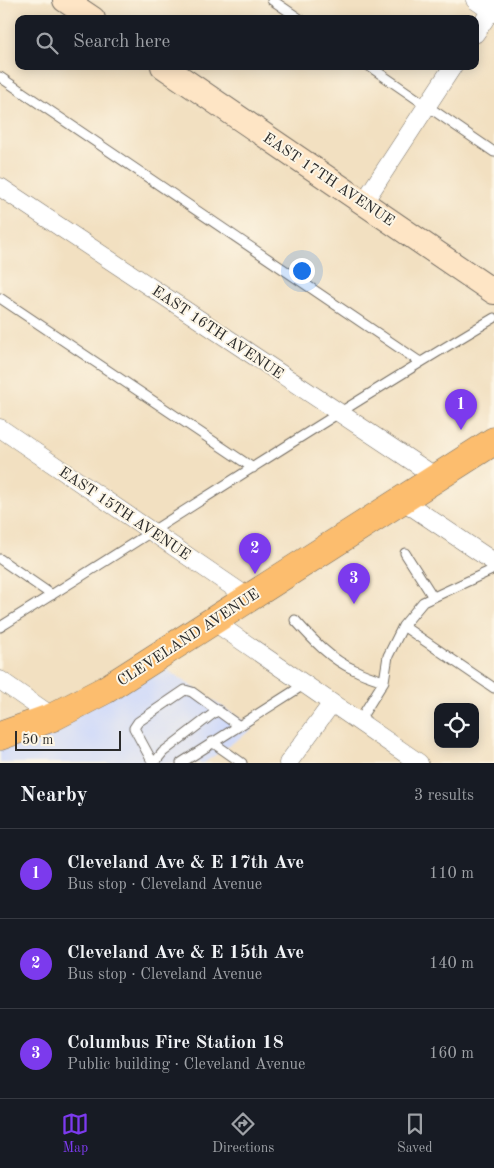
<!DOCTYPE html>
<html lang="en">
<head>
<meta charset="utf-8">
<style>
  body { margin:0; font-family:"Old Standard TT",serif; background:#242831; color:#f1f3f6 }
  .controls { position:absolute; right:15px; bottom:15px; display:grid; overflow:hidden; border-radius:10px; box-shadow:0 2px 12px #0003 }
  .controls button { width:45px; height:45px; display:grid; place-items:center; padding:0; border:0; border-bottom:1px solid #363941; background:#171b24; color:#f1f3f6; font:25px sans-serif }
  .scale { position:absolute; left:15px; bottom:12px; width:106px; box-sizing:border-box; padding-left:5px; border:2px solid #2b2b2b; border-top:0; font-size:14px; line-height:18px; white-space:nowrap; color:#2b2b2b; -webkit-text-stroke:4px #fcf5e5; paint-order:stroke }
  .you { position:absolute; left:301px; top:270px; width:18px; height:18px; margin:-12px; border:4px solid #fff; border-radius:50%; background:#1a73e8; box-shadow:0 0 0 8px #1a73e833 }
  .badge { display:grid; place-items:center; width:32px; height:32px; border-radius:50%; background:#7c3aed; color:#fff; font-size:16px; font-weight:700 }
  .pin { position:absolute; translate:-50% -41px; filter:drop-shadow(0 1px 2px #0008) }
  .pin::after { content:''; position:absolute; top:26px; width:18px; height:15px; background:inherit; clip-path:polygon(0 0,100% 0,50% 100%) }
  .list { margin:0; padding:0; list-style:none }
  h2 { display:flex; justify-content:space-between; align-items:center; height:65px; margin:0; padding:0 20px; font-size:21px }
  h2 small { font-size:16px; font-weight:400; color:#9ea1a6 }
  .list li { display:grid; grid-template-columns:32px 1fr auto; gap:15px; align-items:center; box-sizing:border-box; height:90px; padding:0 20px; border-top:1px solid #363941 }
  .list b { display:block; font-size:19px; white-space:nowrap }
  .list p { margin:0; font-size:16px; white-space:nowrap; color:#9ea1a6 }
  .list em { font-size:16px; font-style:normal; color:#9ea1a6 }
  .icon { flex:none; width:28px; height:28px; fill:none; stroke:currentColor; stroke-width:2; stroke-linecap:round; stroke-linejoin:round }
  .map { position:relative; flex:none; width:494px; height:763px; overflow:hidden }
  .search { position:absolute; background:#171b24; box-shadow:0 2px 12px #0003; left:15px; right:15px; top:15px; height:55px; display:flex; align-items:center; gap:12px; box-sizing:border-box; padding:0 18px; border-radius:10px; color:#9ea1a6; font-size:19px }
  .sheet { height:335px; background:#171b24 }
  nav { display:flex; justify-content:space-around; align-items:center; box-sizing:border-box; height:70px; border-top:1px solid #363941; background:#171b24; font-size:14px; color:#9ea1a6 }
  nav a { display:grid; justify-items:center; gap:2px }
  nav .on { color:#7c3aed }
  .map>svg:first-child { display:block }
</style>
</head>
<body>
<div class="map">
<svg width="494" height="763" viewBox="0 0 494 763">
  <rect width="100%" height="100%" fill="#fcf5e5"/>
  <filter id="ink" filterUnits="userSpaceOnUse"><feTurbulence type="fractalNoise" baseFrequency=".02" numOctaves="2"/><feDisplacementMap in="SourceGraphic" scale="10" xChannelSelector="R" yChannelSelector="G"/><feConvolveMatrix kernelMatrix="1 2 1 2 8 2 1 2 1" color-interpolation-filters="sRGB"/></filter>
  <filter id="wash" filterUnits="userSpaceOnUse"><feTurbulence type="fractalNoise" baseFrequency=".0096" numOctaves="4" result="noise"/><feDisplacementMap in="SourceGraphic" scale="20" xChannelSelector="R" yChannelSelector="G"/><feGaussianBlur stdDeviation="1.12" result="paint"/><feColorMatrix in="noise" values="0 0 0 0 0 0 0 0 0 0 0 0 0 0 0 0 0 1.4 0 .05"/><feComposite in="paint" operator="in"/></filter>
  <g filter="url(#wash)">
    <rect width="100%" height="100%" fill="#f2e0c1"/>
    <path fill="#d0daf9" d="M147,656L254,728L204,763H0V726L67,701Z"/>
  </g>
  <g filter="url(#ink)">
    <g fill="none" stroke-linecap="round" stroke-linejoin="round">
      <defs>
        <path id="lane" d="M272,0L300,19
          M369,66L494,152
          M0,77L420,362
          M0,298L253,468
          M405,553L433,597
          M0,559L52,595
          M295,620C312,639 331,660 355,670C364,675 374,678 384,681
          M403,626L494,688
          M0,627C165,525 327,417 494,318
          M359,721L384,681L388,656L403,626L423,602L494,569
          M212,742L242,763
          M153,763L134,728L138,722L185,690L192,692L239,726
          M154,763L163,752L218,710
          M181,763L305,684"/>
        <path id="street" d="M475,0L494,13
          M475,34L494,6
          M0,187L436,477
          M364,202L453,66
          M0,428L249,598
          M402,500L494,562
          M213,621L419,763
          M0,680L53,717
          M288,763L332,703"/>
        <path id="secondary" d="M65,0L93,19
          M163,66L494,292"/>
        <path id="primary" d="M0,736L53,717L105,690L494,441"/>
      </defs>
      <use href="#lane" stroke="#716a60" stroke-width="11"/>
      <use href="#street" stroke="#716a60" stroke-width="19"/>
      <use href="#secondary" stroke="#716a60" stroke-width="26"/>
      <use href="#primary" stroke="#716a60" stroke-width="29"/>
      <use href="#lane" stroke="#fff" stroke-width="9"/>
      <use href="#street" stroke="#fff" stroke-width="18"/>
      <use href="#secondary" stroke="#fee5c5" stroke-width="24"/>
      <use href="#primary" stroke="#fcbd6e" stroke-width="28"/>
    </g>
  </g>
  <g text-anchor="middle" stroke-width="4" stroke-linejoin="round" paint-order="stroke">
    <g font-size="15" fill="#2b2b2b" stroke="#fcf5e5">
      <text transform="translate(329 179) rotate(34)" y="5">EAST 17TH AVENUE</text>
      <text transform="translate(218 332) rotate(34)" y="5">EAST 16TH AVENUE</text>
      <text transform="translate(125 513) rotate(34)" y="5">EAST 15TH AVENUE</text>
      <text transform="translate(188 637) rotate(-33)" y="5">CLEVELAND AVENUE</text>
    </g>
  </g>
</svg>
<div class="controls">
<button><svg class="icon" aria-label="locate" viewBox="0 0 24 24"><circle cx="12" cy="12" r="6"/><path d="M12 2v4M12 18v4M2 12h4M18 12h4"/></svg></button>
</div>
<div class="scale">50 m</div>
<div class="you"></div>
<div class="pin badge" style="left:461px;top:430px">1</div>
<div class="pin badge" style="left:255px;top:574px">2</div>
<div class="pin badge" style="left:354px;top:604px">3</div>
<div class="search"><svg class="icon" aria-label="search" viewBox="0 0 24 24"><circle cx="10" cy="10" r="6"/><path d="M15 15l6 6"/></svg>Search here</div>
</div>
<section class="sheet">
<h2>Nearby<small>3 results</small></h2>
<ul class="list">
<li><span class="badge">1</span><div><b>Cleveland Ave &amp; E 17th Ave</b><p>Bus stop · Cleveland Avenue</p></div><em>110 m</em></li>
<li><span class="badge">2</span><div><b>Cleveland Ave &amp; E 15th Ave</b><p>Bus stop · Cleveland Avenue</p></div><em>140 m</em></li>
<li><span class="badge">3</span><div><b>Columbus Fire Station 18</b><p>Public building · Cleveland Avenue</p></div><em>160 m</em></li>
</ul>
</section>
<nav>
<a class="on"><svg class="icon" aria-label="map" viewBox="0 0 24 24"><path d="M3 6l6-2 6 2 6-2v14l-6 2-6-2-6 2zM9 4v14M15 6v14"/></svg>Map</a>
<a><svg class="icon" aria-label="directions" viewBox="0 0 24 24"><path d="M12 3l9 9-9 9-9-9zM9 14v-3h6M13 9l2 2-2 2"/></svg>Directions</a>
<a><svg class="icon" aria-label="saved" viewBox="0 0 24 24"><path d="M7 4h10v16l-5-4-5 4z"/></svg>Saved</a>
</nav>
</body>
</html>
